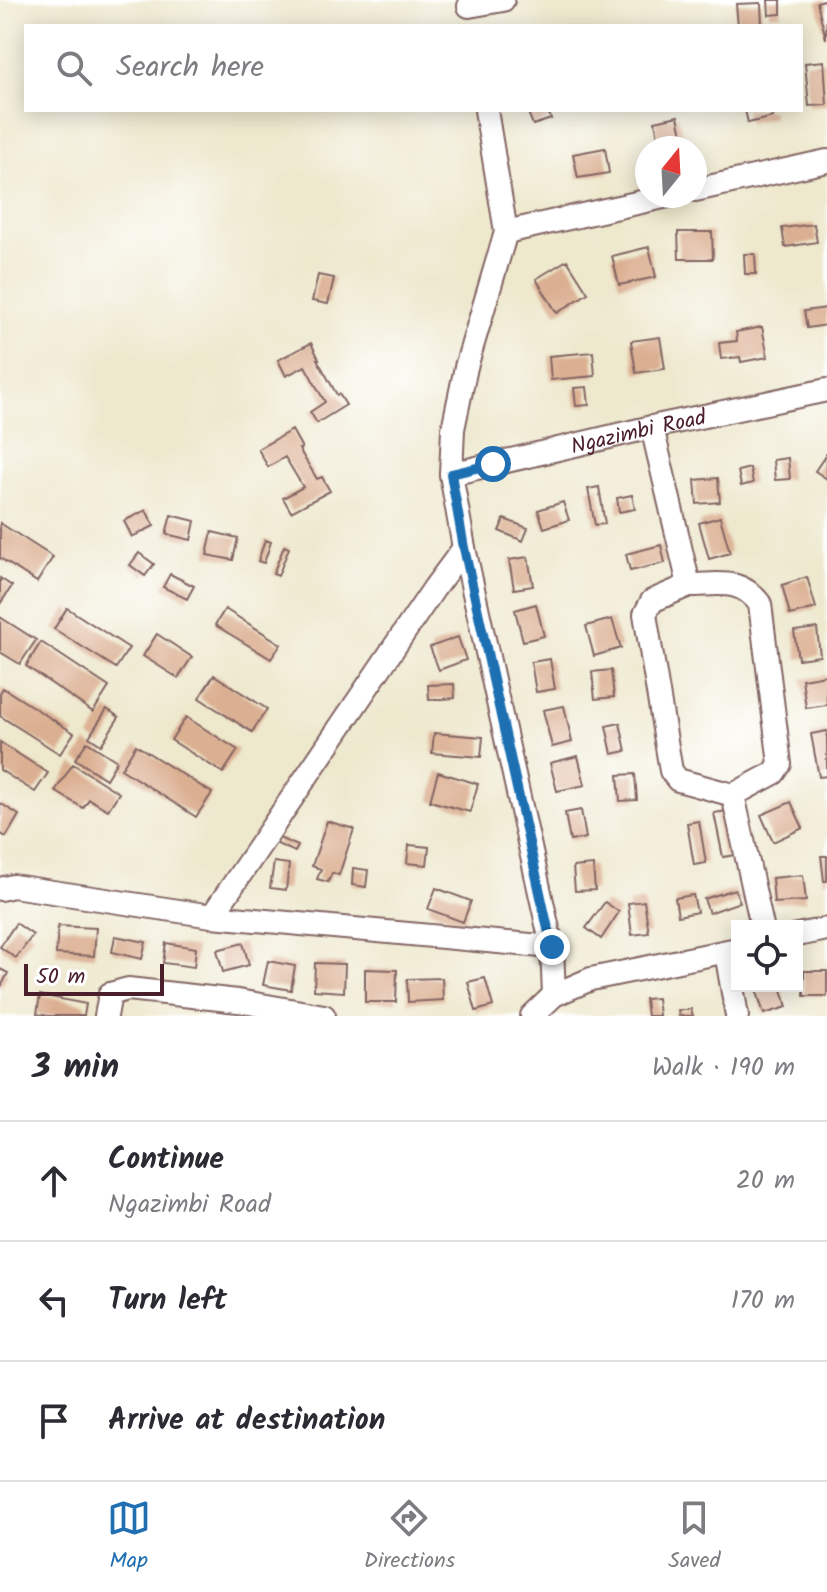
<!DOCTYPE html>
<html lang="en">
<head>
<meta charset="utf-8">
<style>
  body { margin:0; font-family:Kalam,sans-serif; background:#f2f2f3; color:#2b2b33 }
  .controls { position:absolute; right:24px; bottom:24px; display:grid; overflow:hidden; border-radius:0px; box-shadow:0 4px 20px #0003 }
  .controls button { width:72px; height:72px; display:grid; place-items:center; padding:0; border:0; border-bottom:2px solid #e1e1e2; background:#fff; color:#2b2b33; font:40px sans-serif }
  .compass { position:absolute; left:635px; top:136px; width:72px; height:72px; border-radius:50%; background:#fff; box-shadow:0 4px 20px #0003; rotate:18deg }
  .scale { position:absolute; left:24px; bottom:20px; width:140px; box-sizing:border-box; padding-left:8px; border:4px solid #4a1f2b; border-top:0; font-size:22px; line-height:28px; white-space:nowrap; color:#4a1f2b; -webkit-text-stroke:6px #fff; paint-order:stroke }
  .stop { position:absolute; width:24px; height:24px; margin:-18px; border:6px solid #1f6fb2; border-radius:50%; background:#fff }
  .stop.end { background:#1f6fb2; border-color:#fff; box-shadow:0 2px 8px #0008 }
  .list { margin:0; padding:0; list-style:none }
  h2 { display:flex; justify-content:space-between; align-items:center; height:104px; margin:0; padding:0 32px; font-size:34px }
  h2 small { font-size:26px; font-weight:400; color:#7c7c81 }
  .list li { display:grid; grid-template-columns:52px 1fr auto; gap:24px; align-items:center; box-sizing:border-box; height:120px; padding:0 32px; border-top:2px solid #e1e1e2 }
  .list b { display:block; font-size:30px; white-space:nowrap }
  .list p { margin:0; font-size:26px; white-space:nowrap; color:#7c7c81 }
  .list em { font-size:26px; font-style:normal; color:#7c7c81 }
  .icon { flex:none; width:44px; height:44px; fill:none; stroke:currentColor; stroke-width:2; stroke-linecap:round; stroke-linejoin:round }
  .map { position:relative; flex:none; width:827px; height:1016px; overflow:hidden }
  .search { position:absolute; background:#fff; box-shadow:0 4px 20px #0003; left:24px; right:24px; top:24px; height:88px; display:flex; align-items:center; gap:20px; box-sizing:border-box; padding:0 28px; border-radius:0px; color:#7c7c81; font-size:30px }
  .sheet { height:464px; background:#fff }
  nav { display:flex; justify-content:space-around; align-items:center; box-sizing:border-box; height:112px; border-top:2px solid #e1e1e2; background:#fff; font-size:22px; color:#7c7c81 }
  nav a { display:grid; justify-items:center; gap:4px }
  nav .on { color:#1f6fb2 }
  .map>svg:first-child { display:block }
</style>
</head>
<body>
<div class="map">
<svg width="827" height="1016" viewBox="0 0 827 1016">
  <rect width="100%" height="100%" fill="#fff"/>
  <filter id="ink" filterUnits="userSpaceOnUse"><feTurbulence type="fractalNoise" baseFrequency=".0125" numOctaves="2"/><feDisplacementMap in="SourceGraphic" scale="16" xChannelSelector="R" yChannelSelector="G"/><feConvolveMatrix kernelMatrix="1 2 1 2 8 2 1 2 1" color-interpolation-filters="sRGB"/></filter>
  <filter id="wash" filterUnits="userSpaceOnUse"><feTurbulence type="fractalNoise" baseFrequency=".006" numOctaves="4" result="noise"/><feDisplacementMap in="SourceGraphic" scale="32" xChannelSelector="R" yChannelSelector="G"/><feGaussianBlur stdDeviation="1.8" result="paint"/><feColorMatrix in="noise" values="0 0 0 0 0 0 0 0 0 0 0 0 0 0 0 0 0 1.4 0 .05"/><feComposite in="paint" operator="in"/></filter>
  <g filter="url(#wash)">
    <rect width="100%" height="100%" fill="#eee8cd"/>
    <g id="blocks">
      <path fill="#dbaf91" d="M768,0H781V14L769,15Z
        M824,0L827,7L826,39L817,2Z
        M761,3L762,26H738L736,4Z
        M824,61L827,105L809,106L805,63Z
        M527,110H548L551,119L533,125Z
        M745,110H772L773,117L748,123Z
        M678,116L683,139L659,143L655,121Z
        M605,148L609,173L578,178L573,154Z
        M814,224L817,242L785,247L782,228Z
        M678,232H712L713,259H679Z
        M649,247L656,277L619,285L612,256Z
        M744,254H755L756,274H745Z
        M567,260L588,293L557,313L536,279Z
        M318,275L334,278L328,304L312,301Z
        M827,308V325L807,328L804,311Z
        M762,327L768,357L741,362L740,357L721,359L719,343L737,341L736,332Z
        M660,337L665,369L636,373L631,341Z
        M311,343L319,359H317L337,395L339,394L346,405L317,423L310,412L325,402L305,366L286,376L278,360Z
        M593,352L595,376L551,380L549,356Z
        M587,387L589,405L576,406L574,388Z
        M292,430L302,448L299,449L317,479L322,477L330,491L291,512L283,498L303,487L285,457L268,467L258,449Z
        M827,453V479L815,471Z
        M788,458L790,479L775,480L773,460Z
        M750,468L753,483L741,486L738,471Z
        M718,478L720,502L697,504L695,480Z
        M599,487L605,524L595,525L588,489Z
        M632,495L635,509L619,512L617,498Z
        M563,502L569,520L544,528L538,510Z
        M146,510L154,526L132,537L124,521Z
        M171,515L195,521L191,540L166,534Z
        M720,517L730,553L709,559L699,523Z
        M504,519L528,528L523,541L499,531Z
        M0,523L53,557L37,582L0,558Z
        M212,532L238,538L233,560L207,555Z
        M265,540L271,542L264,563L258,561Z
        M661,545L665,563L630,571L626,554Z
        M284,546L289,548L278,576L273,574Z
        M139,553L154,564L145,576L130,565Z
        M528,557L533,586L514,589L509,560Z
        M170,574L194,586L187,599L163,587Z
        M807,577L816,608L790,615L782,585Z
        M0,578L12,586L0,604Z
        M536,604L544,636L523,641L515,610Z
        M67,608L129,648L116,668L54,629Z
        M225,609L281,644L271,659L215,625Z
        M0,617L36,640L20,664L0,652Z
        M612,619L621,648L594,656L586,626Z
        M817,628L820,656L798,659L794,631Z
        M157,634L192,657L178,678L143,656Z
        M458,637L466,660L439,670L430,647Z
        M41,642L109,687L93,712L26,666Z
        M550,659L555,689L536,692L531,662Z
        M611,670L614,697L595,699L592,672Z
        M214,675L267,709L252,732L199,698Z
        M826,675L827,705L806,708L802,679Z
        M454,684L455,698L429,700L428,685Z
        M3,688L74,733L60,754L0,716V693Z
        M564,706L572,742L552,747L543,710Z
        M107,709L119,717L101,745L89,737Z
        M186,717L238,750L223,773L171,740Z
        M620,723L626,751L612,754L606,726Z
        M827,731V776L819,777L811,734Z
        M434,733L483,737L481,757L432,753Z
        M0,742L48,773L35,792L0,770Z
        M87,742L117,761L106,779L75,759Z
        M136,745L212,793L196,817L121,769Z
        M578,756L585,785L557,791L550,763Z
        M73,764L119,793L108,810L89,799L83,808L55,791Z
        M438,772L478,784L470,812L430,801Z
        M635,774L637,800L620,801L618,775Z
        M791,802L803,828L773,842L761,815Z
        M0,803L19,815L6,837L0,833Z
        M581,810L586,838L570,841L565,813Z
        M727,811L736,855L723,857L714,813Z
        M327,821L354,829L339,875L332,873L328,882L317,879L321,869L312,866Z
        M699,821L706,863L694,865L687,823Z
        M279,838L298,846L295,852L277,844Z
        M409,845L429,847L427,865L407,863Z
        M821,856H827V881H824Z
        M274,862L289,864L286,890L270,888Z
        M593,865L595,890L575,891L573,867Z
        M353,868L368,870L366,887L352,885Z
        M803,875L806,901L774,903L772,878Z
        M436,888L471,901L463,922L428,909Z
        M735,889L740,902L709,913L704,899Z
        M693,895L697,912L678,916L675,898Z
        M644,901L649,933L632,935L628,903Z
        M605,902L619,912L601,939L586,928Z
        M16,923L33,935L16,958L0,947Z
        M58,926L96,928L94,956L56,954Z
        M115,936L146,942L142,959L112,952Z
        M166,943L196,948L194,967L163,963Z
        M243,943L249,965L223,972L217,950Z
        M268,961L295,966L291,990L263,985Z
        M315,963L345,964L344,992L314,990Z
        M0,969L8,973L0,989Z
        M365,969L397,970L396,1002H365Z
        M804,971H827V996H804Z
        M442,978L443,1000L408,1002L407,979Z
        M485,978L493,1006L476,1011L468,982Z
        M755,986H781L787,1007L764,1014Z
        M40,995L86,1004L84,1016H49L37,1014Z
        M657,998L659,1016H647L645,999Z
        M691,1009L693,1016H679L678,1011Z"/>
    </g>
  </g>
  <g filter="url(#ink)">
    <use href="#blocks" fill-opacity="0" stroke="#836564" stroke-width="2"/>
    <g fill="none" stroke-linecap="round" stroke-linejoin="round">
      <defs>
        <g id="minor">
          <path d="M469,6L503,0"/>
          <path d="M486,110L506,232L466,367L453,429L451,474L464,548L552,947L554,995"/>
          <path d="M695,190L827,161"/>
          <path d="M506,232L668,196"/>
          <path d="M652,427L689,585"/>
          <path id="s1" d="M451,474L652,427L827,390"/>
          <path d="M689,585C719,585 740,577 760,604L780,764L774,773L733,795L678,780L671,771L645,614L652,601Z"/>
          <path d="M733,795L762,926"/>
          <path d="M0,889L13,886L212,916L552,947"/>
          <path d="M212,916L435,587L464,548"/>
          <path d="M797,935L827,929"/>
          <path d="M726,952L737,1016"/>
          <path d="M106,1016L110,994L128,989L238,1001L324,1016"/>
          <path d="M532,1016L554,995L591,979L737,949"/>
        </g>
      </defs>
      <use href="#minor" stroke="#836564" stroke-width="26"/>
      <use href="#minor" stroke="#fff" stroke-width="22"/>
    </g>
  </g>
  <g fill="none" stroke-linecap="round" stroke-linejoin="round" filter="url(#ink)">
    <path stroke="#1f6fb2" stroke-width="10" d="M493,464L451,474L464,548L552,947"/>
  </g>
  <g text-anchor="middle" stroke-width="6" stroke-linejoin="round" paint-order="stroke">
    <g font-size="22" fill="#4a1f2b" stroke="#fff">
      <text dy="8" stroke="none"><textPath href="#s1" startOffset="192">Ngazimbi Road</textPath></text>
    </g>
  </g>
</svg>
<div class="controls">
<button><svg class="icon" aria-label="locate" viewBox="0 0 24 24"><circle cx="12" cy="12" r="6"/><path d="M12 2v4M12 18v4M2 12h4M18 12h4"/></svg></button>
</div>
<svg class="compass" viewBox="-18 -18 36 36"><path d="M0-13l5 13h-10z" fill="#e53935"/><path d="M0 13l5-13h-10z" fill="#7c7c81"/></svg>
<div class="scale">50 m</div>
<div class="stop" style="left:493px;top:464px"></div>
<div class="stop end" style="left:552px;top:947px"></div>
<div class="search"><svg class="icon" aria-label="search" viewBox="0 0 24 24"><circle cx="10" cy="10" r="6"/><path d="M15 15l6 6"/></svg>Search here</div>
</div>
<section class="sheet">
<h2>3 min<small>Walk · 190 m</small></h2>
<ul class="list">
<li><svg class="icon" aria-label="ahead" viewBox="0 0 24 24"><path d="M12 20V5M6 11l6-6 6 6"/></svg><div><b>Continue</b><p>Ngazimbi Road</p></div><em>20 m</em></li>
<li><svg class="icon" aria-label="left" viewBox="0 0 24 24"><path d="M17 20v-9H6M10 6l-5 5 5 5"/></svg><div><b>Turn left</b></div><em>170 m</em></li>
<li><svg class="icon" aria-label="arrive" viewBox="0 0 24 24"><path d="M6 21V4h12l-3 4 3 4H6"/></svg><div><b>Arrive at destination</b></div></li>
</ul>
</section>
<nav>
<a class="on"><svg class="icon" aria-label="map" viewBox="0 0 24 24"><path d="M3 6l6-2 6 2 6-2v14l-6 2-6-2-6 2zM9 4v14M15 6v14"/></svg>Map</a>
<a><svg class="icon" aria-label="directions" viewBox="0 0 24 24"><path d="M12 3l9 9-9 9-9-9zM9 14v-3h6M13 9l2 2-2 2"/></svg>Directions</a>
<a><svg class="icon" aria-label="saved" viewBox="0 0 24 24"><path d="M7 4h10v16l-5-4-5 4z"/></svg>Saved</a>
</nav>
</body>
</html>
